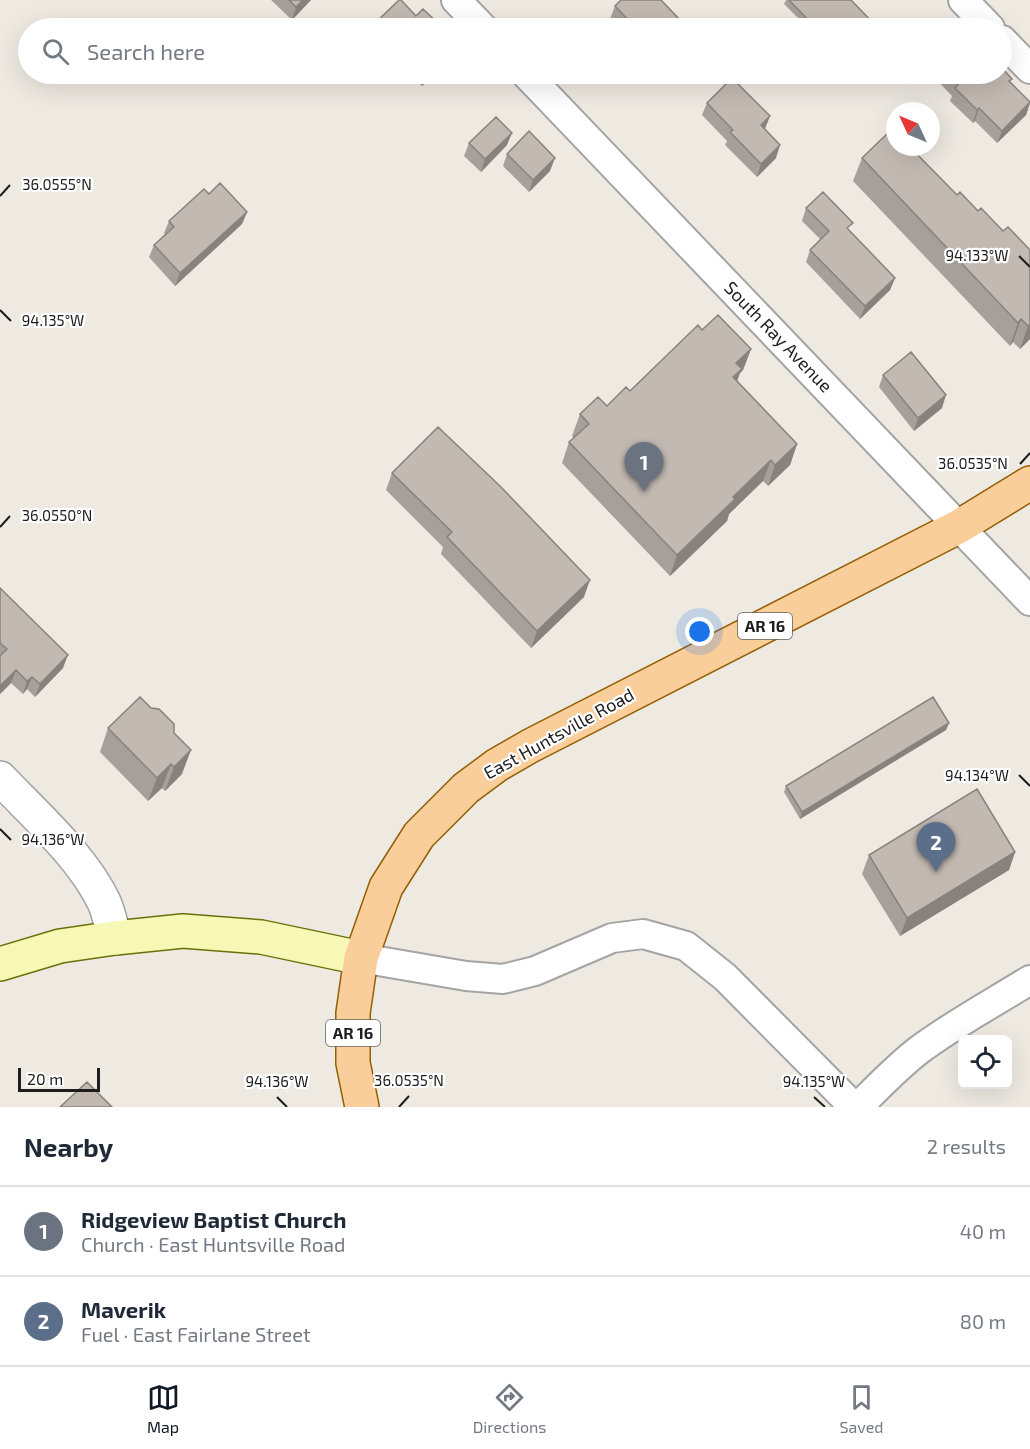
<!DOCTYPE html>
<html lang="en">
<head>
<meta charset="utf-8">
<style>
  body { margin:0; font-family:"Exo 2",sans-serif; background:#f2f2f3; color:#1f2937 }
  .controls { position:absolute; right:18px; bottom:18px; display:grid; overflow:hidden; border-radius:9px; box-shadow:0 6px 24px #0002 }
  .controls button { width:54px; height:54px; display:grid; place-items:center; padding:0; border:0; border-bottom:2px solid #e0e1e3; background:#fff; color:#1f2937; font:30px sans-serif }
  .compass { position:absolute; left:886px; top:102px; width:54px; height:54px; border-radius:50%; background:#fff; box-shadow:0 6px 24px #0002; rotate:314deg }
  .scale { position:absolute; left:18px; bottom:15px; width:82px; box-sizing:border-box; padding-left:6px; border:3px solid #1d1d1d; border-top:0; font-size:16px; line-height:21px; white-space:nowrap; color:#1d1d1d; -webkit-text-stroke:4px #fff; paint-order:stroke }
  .you { position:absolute; left:700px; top:632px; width:21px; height:21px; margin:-15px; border:4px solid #fff; border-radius:50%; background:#1a73e8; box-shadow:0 0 0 9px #1a73e833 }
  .badge { display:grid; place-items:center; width:39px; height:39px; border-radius:50%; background:#111827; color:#fff; font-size:20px; font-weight:700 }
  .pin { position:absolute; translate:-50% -50px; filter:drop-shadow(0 2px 3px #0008) }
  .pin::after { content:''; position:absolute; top:32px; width:21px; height:18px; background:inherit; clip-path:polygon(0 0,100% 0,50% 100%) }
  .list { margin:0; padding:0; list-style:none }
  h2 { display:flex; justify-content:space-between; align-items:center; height:78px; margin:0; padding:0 24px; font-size:26px }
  h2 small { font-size:20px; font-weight:400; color:#747a83 }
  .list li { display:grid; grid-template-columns:39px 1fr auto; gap:18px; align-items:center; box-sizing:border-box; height:90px; padding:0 24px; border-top:2px solid #e0e1e3 }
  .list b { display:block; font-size:22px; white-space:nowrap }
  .list p { margin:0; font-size:20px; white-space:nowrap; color:#747a83 }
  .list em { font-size:20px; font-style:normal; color:#747a83 }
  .icon { flex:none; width:33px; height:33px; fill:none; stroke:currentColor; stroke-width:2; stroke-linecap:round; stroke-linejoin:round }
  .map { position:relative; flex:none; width:1030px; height:1107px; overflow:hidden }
  .search { position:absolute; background:#fff; box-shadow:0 6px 24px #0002; left:18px; right:18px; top:18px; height:66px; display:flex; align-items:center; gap:15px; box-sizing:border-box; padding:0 21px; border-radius:33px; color:#747a83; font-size:22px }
  .sheet { height:258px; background:#fff }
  nav { display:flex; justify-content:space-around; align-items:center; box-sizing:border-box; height:84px; border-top:2px solid #e0e1e3; background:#fff; font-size:16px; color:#747a83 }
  nav a { display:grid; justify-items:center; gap:3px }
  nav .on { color:#111827 }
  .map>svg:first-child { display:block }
</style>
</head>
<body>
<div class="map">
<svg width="1030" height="1107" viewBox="0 0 1030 1107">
  <rect width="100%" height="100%" fill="#eeeae2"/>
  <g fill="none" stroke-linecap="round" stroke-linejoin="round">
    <defs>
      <path id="minor" d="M456,0L483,28
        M963,0L990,28
        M1002,40L1030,69
        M526,74L1030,601
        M361,958L466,976L503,979L535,971L612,938L643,934L686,946L725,977L854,1107
        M858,1107C878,1087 897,1067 919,1050C954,1024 993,1003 1030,980"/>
      <path id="tertiary" d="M0,778C35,815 82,856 104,902C109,913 111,926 115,938"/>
      <path id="secondary" d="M0,964L60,946L115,938L183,931L261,937L361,958"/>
      <path id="primary" d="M362,1107L353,1063V1013L361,958L386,887L419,835L466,788L497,765L530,746L960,526L1030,483"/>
    </defs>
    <use href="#minor" stroke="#a4a4a4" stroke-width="32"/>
    <use href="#tertiary" stroke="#a4a4a4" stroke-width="36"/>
    <use href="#secondary" stroke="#697106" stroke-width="36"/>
    <use href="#primary" stroke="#935f02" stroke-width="36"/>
    <use href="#minor" stroke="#fff" stroke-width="28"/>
    <use href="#tertiary" stroke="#fff" stroke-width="33"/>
    <use href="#secondary" stroke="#f7f8b6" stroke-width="33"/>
    <use href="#primary" stroke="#face9b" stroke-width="33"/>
  </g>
  <path fill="#a79f99" d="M271,0H311L292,20Z
    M786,0H851L878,28H808L784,4Z
    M615,6L679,28H619L610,19Z
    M410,74H434L422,86Z
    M665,74H678L671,80Z
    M933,74H1002L1030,102L1026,115L997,143L975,121L973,123L950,101L952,96L932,75Z
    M707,103L765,129L776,158L757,177L725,145L727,141L702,115Z
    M469,143L507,145L481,172L464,156Z
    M507,154L550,171L529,192L503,166Z
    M862,158L957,195L1003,231L1030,250V339L1020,349L1013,342L1010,346L853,181Z
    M209,194L247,212L242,224L175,286L149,257L154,245L165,234L164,233L169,221Z
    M806,208L850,231L895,278L890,290L860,319L806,262L810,250L821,240L802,221Z
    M702,330L751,349L743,370L740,373L737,381L797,444L790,465L768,486L763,481L729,514L727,521L670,576L562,463L569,442L574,438L572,436L580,414L607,406L630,391Z
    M883,375L942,408L914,431L879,387Z
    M392,473L584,597L531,648L441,554L443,547L386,490Z
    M0,588L63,668L35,697L27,689L23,694L11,683L0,694Z
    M949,723L946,730L800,819L784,792L786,786Z
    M108,728L174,733L182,774L165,791L162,788L148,801L100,752Z
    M1015,852L1009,870L900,936L862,874L869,855Z"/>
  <path fill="#88827d" d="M303,0H311L292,20L296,7Z
    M426,74H434L422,86Z
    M673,74H678L671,80Z
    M1030,103L1026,115L997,143L1002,131Z
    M979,108L975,121L973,123L977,110Z
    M770,116L765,129L756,137L761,125Z
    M512,133L507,145L481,172L485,159Z
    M780,145L776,158L757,177L761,164Z
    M555,158L550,171L529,192L533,180Z
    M247,212L242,224L175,286L180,273Z
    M895,278L890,290L860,319L865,306Z
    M1021,319L1013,342L1010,346L1018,323Z
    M1030,324V339L1020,349L1028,326Z
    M751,349L743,370L740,373L734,390L725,398L736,363Z
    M946,395L942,408L914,431L918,418Z
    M797,444L790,465L768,486L775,465Z
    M771,460L763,481L729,514L727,521L670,576L677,555L733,497Z
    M590,580L584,597L531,648L537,631Z
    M68,655L63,668L35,697L40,684Z
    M16,670L11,683L0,694V686Z
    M32,677L27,689L23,694L27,681Z
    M949,723L946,730L800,819L802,812Z
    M191,750L182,774L165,791L174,767Z
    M171,764L162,788L148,801L157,778Z
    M1015,852L1009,870L900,936L907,918Z"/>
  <path fill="#c2b9b2" stroke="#88827d" stroke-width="1.5" d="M289,0H303L296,7Z
    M399,0H401L416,16L423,9L443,28H370Z
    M621,0H661L681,21L676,25L679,28H636L615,6Z
    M789,0H851L878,28H816Z
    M1002,68L1012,79L1009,81L1030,102L1002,131L979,108L977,110L955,88L958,85L947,74H1002Z
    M732,78L770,116L761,125L780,145L761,164L730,132L733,130L707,103Z
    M496,117L512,133L485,159L469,143Z
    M892,129L895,132V147H910L957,195L960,192L978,211L981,208L1003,231L1008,227L1030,250V324L1028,326L1021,319L1018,323L862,158Z
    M529,131L555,158L533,180L507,154Z
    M220,183L247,212L180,273L154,245L174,227L169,221L204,189L209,194Z
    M823,192L853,223L847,228L895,278L865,306L810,250L829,231L806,208Z
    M718,315L751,349L736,363L742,369L733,377L797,444L775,465L771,460L733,497L735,499L677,555L569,442L589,424L580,414L598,397L607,406L626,387L630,391L698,325L702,330Z
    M911,352L946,395L918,418L883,375Z
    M438,427L500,486L590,580L537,631L447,537L452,532L392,473Z
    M0,588L68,655L40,684L32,677L27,681L16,670L0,686V656L7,649L0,643Z
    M140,697L151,708L159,709L174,724V733L191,750L174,767L171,764L157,778L108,728Z
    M933,697L949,723L802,812L786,786Z
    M977,789L1015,852L907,918L869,855Z
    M87,1082L112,1107H60Z"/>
  <path fill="none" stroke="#1d1d1d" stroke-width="2" d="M0,196L10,185M1019,256L1030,267M0,310L11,321M1020,464L1030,453M0,527L10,516M1019,775L1030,786M0,829L11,840M277,1097L287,1107M814,1097L825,1107M399,1107L409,1096"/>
  <g text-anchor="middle" stroke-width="4.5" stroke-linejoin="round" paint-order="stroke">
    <g fill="#fff" stroke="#616161" stroke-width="1.5">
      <rect x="738" y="613" width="54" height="26" rx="4.5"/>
      <rect x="326" y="1020" width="54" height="26" rx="4.5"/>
    </g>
    <g font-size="16" font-weight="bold" fill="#1d1d1d">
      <text x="765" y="632">AR 16</text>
      <text x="353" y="1039">AR 16</text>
    </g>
    <g font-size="18" fill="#1d1d1d" stroke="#fff">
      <text transform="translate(778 337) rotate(46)" y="6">South Ray Avenue</text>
      <text transform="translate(559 734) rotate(-29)" y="6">East Huntsville Road</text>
    </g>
  </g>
  <g font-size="15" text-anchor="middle" fill="#1d1d1d" stroke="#fff" stroke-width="4.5" stroke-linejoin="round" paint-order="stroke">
    <text x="57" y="190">36.0555°N</text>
    <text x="977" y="261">94.133°W</text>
    <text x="53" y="326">94.135°W</text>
    <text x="973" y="469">36.0535°N</text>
    <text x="57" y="521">36.0550°N</text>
    <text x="977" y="781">94.134°W</text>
    <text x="53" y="845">94.136°W</text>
    <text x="409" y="1086">36.0535°N</text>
    <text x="277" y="1087">94.136°W</text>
    <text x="814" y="1087">94.135°W</text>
  </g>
</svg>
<div class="controls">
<button><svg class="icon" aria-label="locate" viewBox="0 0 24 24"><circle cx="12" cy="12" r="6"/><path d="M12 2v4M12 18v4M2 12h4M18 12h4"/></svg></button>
</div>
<svg class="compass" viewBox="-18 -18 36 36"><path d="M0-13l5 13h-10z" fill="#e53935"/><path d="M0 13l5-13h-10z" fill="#747a83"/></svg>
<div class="scale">20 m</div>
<div class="you"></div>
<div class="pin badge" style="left:644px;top:492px;background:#6b7280">1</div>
<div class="pin badge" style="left:936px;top:872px;background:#5c6f8a">2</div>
<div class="search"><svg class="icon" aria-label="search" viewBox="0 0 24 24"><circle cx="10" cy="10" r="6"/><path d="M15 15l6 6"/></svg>Search here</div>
</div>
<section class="sheet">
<h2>Nearby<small>2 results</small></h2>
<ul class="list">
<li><span class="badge" style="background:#6b7280">1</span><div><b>Ridgeview Baptist Church</b><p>Church · East Huntsville Road</p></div><em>40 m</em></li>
<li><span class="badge" style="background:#5c6f8a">2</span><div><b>Maverik</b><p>Fuel · East Fairlane Street</p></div><em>80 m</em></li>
</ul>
</section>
<nav>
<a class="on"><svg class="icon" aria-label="map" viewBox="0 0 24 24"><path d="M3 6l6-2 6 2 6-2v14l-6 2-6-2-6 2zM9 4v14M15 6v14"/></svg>Map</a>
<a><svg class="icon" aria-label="directions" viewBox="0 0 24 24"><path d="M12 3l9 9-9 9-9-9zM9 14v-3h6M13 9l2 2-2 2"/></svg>Directions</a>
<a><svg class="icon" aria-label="saved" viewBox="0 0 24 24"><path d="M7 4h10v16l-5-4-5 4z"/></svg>Saved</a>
</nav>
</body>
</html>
